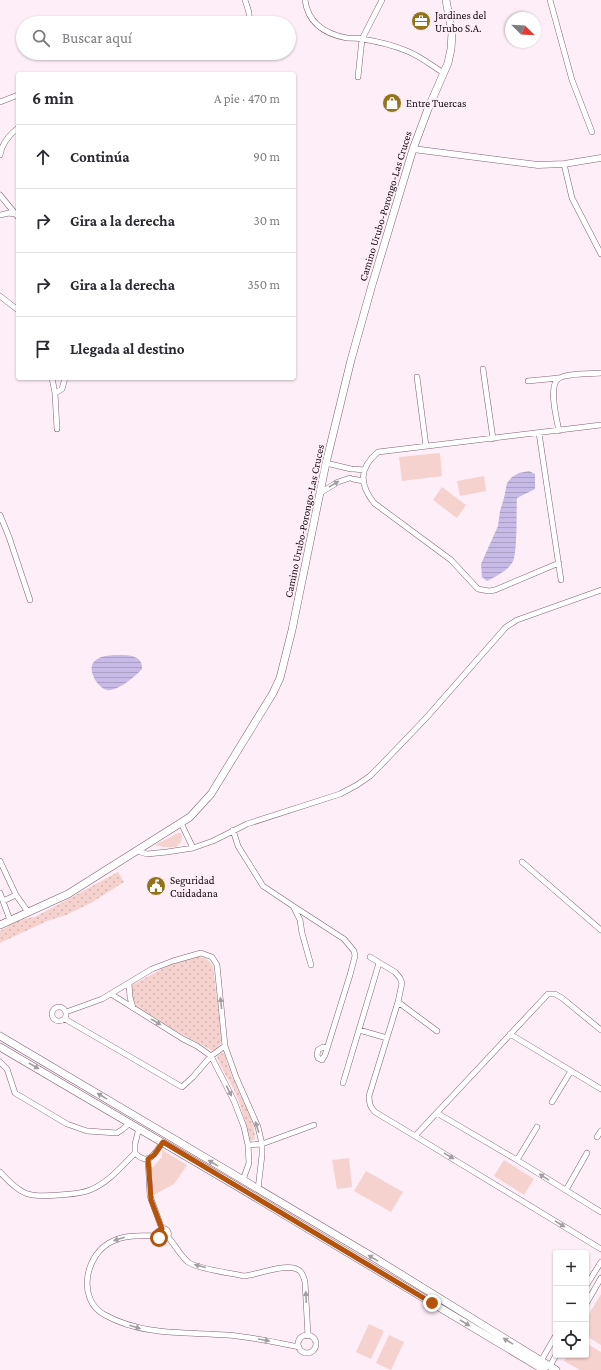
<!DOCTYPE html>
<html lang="es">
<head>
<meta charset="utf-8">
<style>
  body { margin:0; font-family:"Crimson Pro",serif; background:#f2f2f3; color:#2b2b33 }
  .controls { position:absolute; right:12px; bottom:12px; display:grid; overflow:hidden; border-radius:4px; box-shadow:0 1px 3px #0004 }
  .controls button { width:36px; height:36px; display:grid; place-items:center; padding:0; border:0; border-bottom:1px solid #e1e1e2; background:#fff; color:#2b2b33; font:20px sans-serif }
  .compass { position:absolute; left:505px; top:12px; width:36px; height:36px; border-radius:50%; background:#fff; box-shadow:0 1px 3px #0004; rotate:114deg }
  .stop { position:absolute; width:12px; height:12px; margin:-9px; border:3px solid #b45309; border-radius:50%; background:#fff }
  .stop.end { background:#b45309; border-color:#fff; box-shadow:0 1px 4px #0008 }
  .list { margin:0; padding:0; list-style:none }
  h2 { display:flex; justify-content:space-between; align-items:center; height:52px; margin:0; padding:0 16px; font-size:17px }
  h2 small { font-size:13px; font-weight:400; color:#7c7c81 }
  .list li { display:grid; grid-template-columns:26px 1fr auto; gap:12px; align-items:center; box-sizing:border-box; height:64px; padding:0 16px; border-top:1px solid #e1e1e2 }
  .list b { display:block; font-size:15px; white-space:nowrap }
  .list em { font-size:13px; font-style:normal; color:#7c7c81 }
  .icon { flex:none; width:22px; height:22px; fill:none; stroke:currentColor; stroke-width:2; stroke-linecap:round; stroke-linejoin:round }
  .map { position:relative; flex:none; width:601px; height:1370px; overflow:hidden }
  .search { position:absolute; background:#fff; box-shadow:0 1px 3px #0004; left:16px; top:16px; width:280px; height:44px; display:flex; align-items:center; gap:10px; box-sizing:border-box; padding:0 14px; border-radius:22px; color:#7c7c81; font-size:15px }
  .panel { position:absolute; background:#fff; box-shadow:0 1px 3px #0004; left:16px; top:72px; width:280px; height:308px; border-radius:4px }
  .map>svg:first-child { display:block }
</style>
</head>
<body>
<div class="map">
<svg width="601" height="1370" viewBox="0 0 601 1370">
  <defs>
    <pattern id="park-dots" width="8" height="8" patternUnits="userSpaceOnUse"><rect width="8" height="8" fill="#f6d2cf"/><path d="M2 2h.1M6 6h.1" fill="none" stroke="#d2b3b1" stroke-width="1.8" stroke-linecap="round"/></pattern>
    <pattern id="water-rules" width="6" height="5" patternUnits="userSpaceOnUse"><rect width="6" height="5" fill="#c8bae6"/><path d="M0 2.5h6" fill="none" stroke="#ab9fc4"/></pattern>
  </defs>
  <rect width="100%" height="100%" fill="#fdeef7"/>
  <path fill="#f6d2cf" d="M440,453L442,476L402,481L399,457Z
    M484,476L486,491L460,496L457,481Z
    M442,487L466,505L457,518L433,500Z
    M178,833H181L182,836L181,842L176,847H164L155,845Z
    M162,1150L187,1165L174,1184L152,1196V1168L162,1157Z
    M349,1158L352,1187L337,1189L332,1160Z
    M504,1160L534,1179L524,1195L494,1176Z
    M366,1171L403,1192L391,1212L354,1191Z
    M601,1294V1345L586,1336V1319Z
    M369,1324L384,1331L371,1359L356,1352Z
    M389,1335L404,1342L391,1370L376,1363Z
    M586,1343L601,1352V1370H580L564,1361L568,1355H586Z"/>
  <path fill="url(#park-dots)" d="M118,872L124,882L91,903L66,915L47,921L0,943V931C11,924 22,918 35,917Z
    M198,957C206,957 208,960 213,966L222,1041L219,1046L213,1051L173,1029L136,1006C132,1000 129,992 132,985L173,963Z
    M224,1053C228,1068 234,1081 240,1095C247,1109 255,1123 255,1139L251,1141C245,1124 242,1107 234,1090C229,1079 221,1069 217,1057L219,1054Z"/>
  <path fill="url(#water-rules)" d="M529,471L535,474V489L517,498C516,511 518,555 512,563C507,571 495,577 487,581L482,577L481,564L498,526L500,511L504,498L507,483L512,477L519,473Z
    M120,655C130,655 143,656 142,669C136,676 117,692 107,690C97,688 85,667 96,660C102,655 113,655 120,655Z"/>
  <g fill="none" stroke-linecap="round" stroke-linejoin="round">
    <defs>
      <path id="minor" d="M245,0C247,7 252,16 247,23
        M305,0C308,23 325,34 347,38C352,38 357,38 362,39C375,41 395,46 407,51C420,56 432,66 444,73
        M550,0L572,80L592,132
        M358,77L362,39L382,0
        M0,102L18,95
        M0,155C2,143 9,135 18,128
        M564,164L572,198L601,254
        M0,195L18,217
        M0,215L9,213L14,214
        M0,296L18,310
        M483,369L493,439
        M417,377L426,446
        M52,378L55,393L57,429
        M528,381L559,378
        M55,393L62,389L65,378
        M559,431C557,420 548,387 558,379C565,373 591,374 601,373
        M539,433L561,580
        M326,463L351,469
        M354,469L364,470
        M353,479L363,481
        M320,493L338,482L350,478
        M0,515L9,537L30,600
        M559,563L495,590L489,591L478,589L451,560L374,503C359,484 359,468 378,452L601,425
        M181,823L193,848
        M233,830L238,846L263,886L293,906L300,920L302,933L311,965
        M137,851L147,854L167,852L193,848L213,841L247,824L340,794L357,785L370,776L381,765L427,717L506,627L517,620L601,590
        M0,861L16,895L28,912
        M522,862L601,930
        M0,893L10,920
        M3,901L16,895
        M293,906L344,939L354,951L355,956L350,975L325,1055L322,1060L318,1058L317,1055L318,1050L323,1047L327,1048
        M370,957L395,972L400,978L402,983L398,1002L369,1096C369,1103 370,1107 375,1112L415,1136L548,994H555L562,998L601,1030
        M129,984L130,997L133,1008
        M111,994L183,1039L197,1046L211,1056L234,1101L244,1127L248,1145L249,1163L243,1180
        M398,1002L437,1031
        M52 1014a7 7 0 1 1 14 0a7 7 0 1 1-14 0Z
        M66,1012L102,999L152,969L173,961L201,953L212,957L217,965L225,1046L236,1077L258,1127L262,1144V1155L258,1189
        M65,1019L182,1087L193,1077L211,1056L225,1046
        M359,1030L387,1038
        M510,1034L601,1089
        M0,1062L7,1069L15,1093L67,1124L87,1131L117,1133L123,1129L130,1123
        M343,1083L379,963
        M552,1102L571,1071
        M437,1113L517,1160L601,1212
        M139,1128L135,1144V1153C149,1167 154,1154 163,1142
        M415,1136L601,1249
        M597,1137L601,1131
        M248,1145L262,1144L314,1125
        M148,1159L150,1196L162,1229
        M517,1160L537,1127
        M0,1172C21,1195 28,1198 59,1195C69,1194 81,1194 90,1190C108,1183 122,1166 135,1153
        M566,1190L587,1153
        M157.5 1234a5.5 5.5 0 1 1 11 0a5.5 5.5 0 1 1-11 0Z
        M158,1236C143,1236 127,1234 113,1241C85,1253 76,1300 105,1315C143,1336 186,1332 227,1335C252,1337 275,1342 299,1347
        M168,1237C175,1245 180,1255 188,1262C197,1269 231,1273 244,1276C258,1275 289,1261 300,1271C303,1274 304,1278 305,1282L308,1336
        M586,1286L601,1262
        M586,1304L601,1278
        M298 1344a9 9 0 1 1 18 0a9 9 0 1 1-18 0Z
        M541,1361L556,1335
        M550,1366L556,1355"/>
      <path id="tertiary" d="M413,149L538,165L564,164L601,158"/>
      <path id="secondary" d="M0,925L68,894L190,817L211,794L273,693L280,678L292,630L326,463L351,360L372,285L413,149L428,109L448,63L451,49L452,33L446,0
        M0,1036L373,1257L556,1370
        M0,1047L238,1187L544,1370"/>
    </defs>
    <use href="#minor" stroke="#7f6174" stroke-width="6"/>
    <use href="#tertiary" stroke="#7f6174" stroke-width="7"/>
    <use href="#secondary" stroke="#7f6174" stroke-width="8"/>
    <use href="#minor" stroke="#fff" stroke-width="5"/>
    <use href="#tertiary" stroke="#fff" stroke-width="6"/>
    <use href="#secondary" stroke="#fff" stroke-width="7"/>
  </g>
  <defs><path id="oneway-solid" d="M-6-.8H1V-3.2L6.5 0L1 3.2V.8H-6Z"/></defs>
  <g fill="#a19da0">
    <use href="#oneway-solid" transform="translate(334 484) rotate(-31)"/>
    <use href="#oneway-solid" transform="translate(221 1003) rotate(-96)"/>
    <use href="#oneway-solid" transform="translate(156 1022) rotate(31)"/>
    <use href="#oneway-solid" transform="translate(34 1066) rotate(30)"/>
    <use href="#oneway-solid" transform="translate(229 1091) rotate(63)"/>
    <use href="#oneway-solid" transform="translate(102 1096) rotate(-149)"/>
    <use href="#oneway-solid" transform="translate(257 1127) rotate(-108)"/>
    <use href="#oneway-solid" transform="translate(449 1156) rotate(31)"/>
    <use href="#oneway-solid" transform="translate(213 1163) rotate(-149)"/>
    <use href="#oneway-solid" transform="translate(544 1177) rotate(-148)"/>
    <use href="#oneway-solid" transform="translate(560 1224) rotate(31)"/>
    <use href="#oneway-solid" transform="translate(119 1239) rotate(163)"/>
    <use href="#oneway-solid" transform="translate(373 1258) rotate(-149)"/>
    <use href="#oneway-solid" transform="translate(200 1266) rotate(-165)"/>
    <use href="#oneway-solid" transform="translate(306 1297) rotate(-93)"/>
    <use href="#oneway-solid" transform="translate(465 1323) rotate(31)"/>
    <use href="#oneway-solid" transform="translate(135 1327) rotate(18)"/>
    <use href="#oneway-solid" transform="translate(264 1340) rotate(10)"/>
    <use href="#oneway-solid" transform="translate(508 1341) rotate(-149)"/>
  </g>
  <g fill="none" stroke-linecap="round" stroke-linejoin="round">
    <path stroke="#b45309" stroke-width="5" d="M159,1238L158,1231L162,1229L151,1200L148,1159L154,1155L163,1142L432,1303"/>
  </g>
  <defs>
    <symbol id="office-disc" viewBox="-11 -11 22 22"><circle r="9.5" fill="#927319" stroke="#fdeef7"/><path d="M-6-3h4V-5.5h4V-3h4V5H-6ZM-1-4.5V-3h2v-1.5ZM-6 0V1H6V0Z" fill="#fff"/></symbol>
    <symbol id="shop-disc" viewBox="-11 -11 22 22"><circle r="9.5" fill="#927319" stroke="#fdeef7"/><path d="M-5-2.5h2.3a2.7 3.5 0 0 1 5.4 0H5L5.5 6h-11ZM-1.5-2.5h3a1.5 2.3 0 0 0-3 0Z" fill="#fff"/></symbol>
    <symbol id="civic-disc" viewBox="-11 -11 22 22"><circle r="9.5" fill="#927319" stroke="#fdeef7"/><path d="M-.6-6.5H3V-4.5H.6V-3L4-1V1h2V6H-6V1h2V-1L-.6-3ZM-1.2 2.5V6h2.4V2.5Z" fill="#fff"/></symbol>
  </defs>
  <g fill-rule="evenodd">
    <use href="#office-disc" x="410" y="10" width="22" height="22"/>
    <use href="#shop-disc" x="381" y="92" width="22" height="22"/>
    <use href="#civic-disc" x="145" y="875" width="22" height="22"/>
  </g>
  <g text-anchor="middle" stroke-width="3.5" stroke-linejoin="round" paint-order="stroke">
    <g font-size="11" fill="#150a11" stroke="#fdeef7" text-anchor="start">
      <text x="435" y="19">Jardines del<tspan x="435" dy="13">Urubo S.A.</tspan></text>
      <text x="406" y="107">Entre Tuercas</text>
      <text x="170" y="884">Seguridad<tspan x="170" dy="13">Cuidadana</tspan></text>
    </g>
    <g font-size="11" fill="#150a11" stroke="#fdeef7">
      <text transform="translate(385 206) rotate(-73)" y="4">Camino Urubo-Porongo-Las Cruces</text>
      <text transform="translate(304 521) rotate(-78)" y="4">Camino Urubo-Porongo-Las Cruces</text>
    </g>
  </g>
</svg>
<div class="controls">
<button>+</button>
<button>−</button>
<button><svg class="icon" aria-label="locate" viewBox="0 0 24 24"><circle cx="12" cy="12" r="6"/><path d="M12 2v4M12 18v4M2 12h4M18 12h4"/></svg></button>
</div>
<svg class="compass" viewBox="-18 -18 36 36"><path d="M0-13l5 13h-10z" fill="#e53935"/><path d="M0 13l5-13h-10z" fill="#7c7c81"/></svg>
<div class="stop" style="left:159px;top:1238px"></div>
<div class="stop end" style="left:432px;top:1303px"></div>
<div class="search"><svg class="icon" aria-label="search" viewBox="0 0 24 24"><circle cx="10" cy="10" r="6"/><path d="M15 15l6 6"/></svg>Buscar aquí</div>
<section class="panel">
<h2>6 min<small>A pie · 470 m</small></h2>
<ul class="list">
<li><svg class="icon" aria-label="ahead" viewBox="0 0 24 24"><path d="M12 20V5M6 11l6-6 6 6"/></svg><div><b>Continúa</b></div><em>90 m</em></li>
<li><svg class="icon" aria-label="right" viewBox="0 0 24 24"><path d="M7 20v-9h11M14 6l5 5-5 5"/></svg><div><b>Gira a la derecha</b></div><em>30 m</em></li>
<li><svg class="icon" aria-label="right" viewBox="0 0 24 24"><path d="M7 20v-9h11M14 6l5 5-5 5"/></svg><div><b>Gira a la derecha</b></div><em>350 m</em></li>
<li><svg class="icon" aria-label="arrive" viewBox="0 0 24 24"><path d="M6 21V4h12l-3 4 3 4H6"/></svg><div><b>Llegada al destino</b></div></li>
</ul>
</section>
</div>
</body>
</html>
